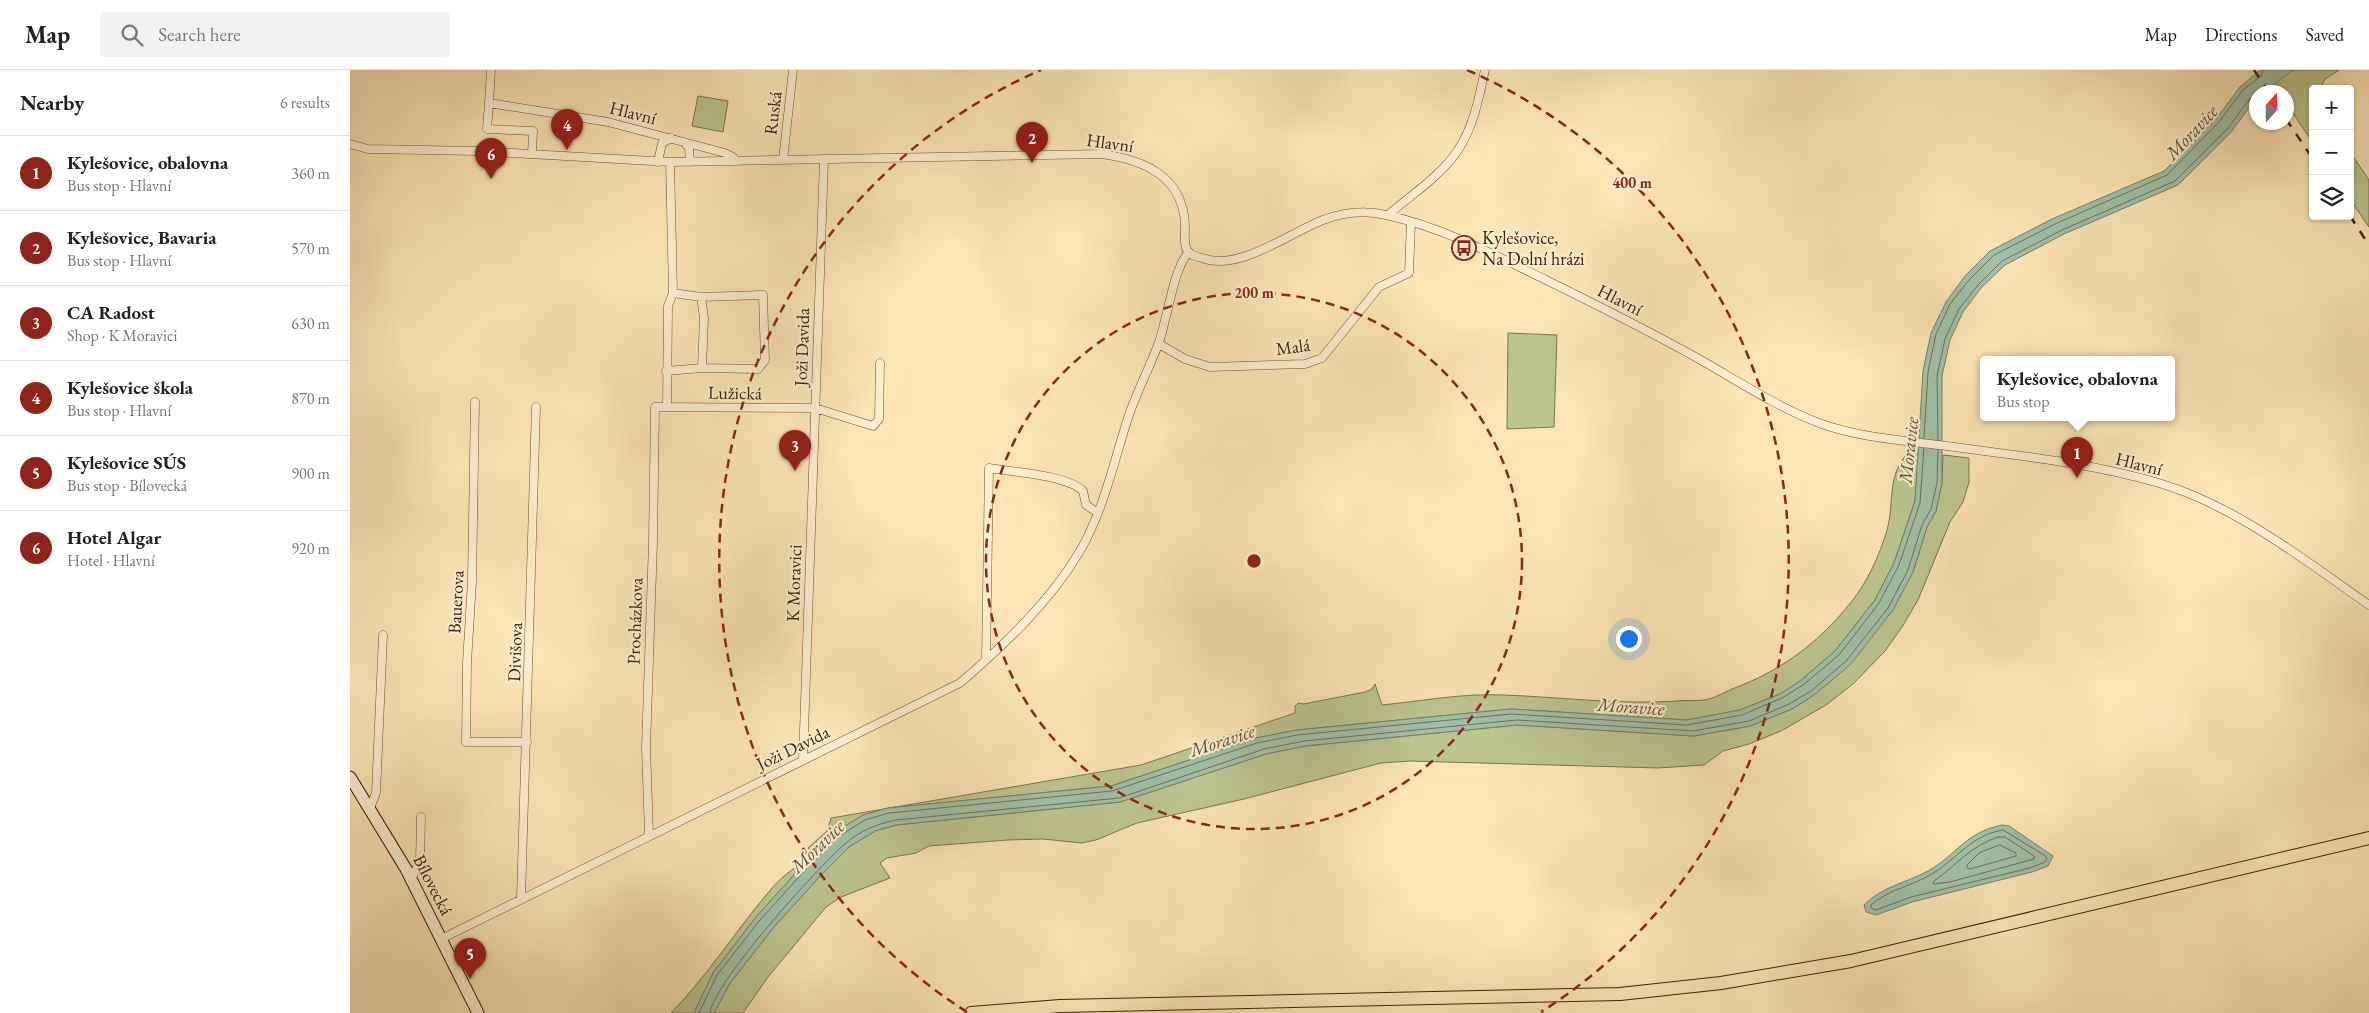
<!DOCTYPE html>
<html lang="en">
<head>
<meta charset="utf-8">
<style>
  body { margin:0; font-family:"EB Garamond",serif; background:#f2f2f2; color:#222 }
  .controls { position:absolute; right:15px; top:15px; display:grid; overflow:hidden; border-radius:5px; box-shadow:0 1px 4px #0004 }
  .controls button { width:45px; height:45px; display:grid; place-items:center; padding:0; border:0; border-bottom:1px solid #e0e0e0; background:#fff; color:#222; font:25px sans-serif }
  .compass { position:absolute; left:1899px; top:15px; width:45px; height:45px; border-radius:50%; background:#fff; box-shadow:0 1px 4px #0004; rotate:20deg }
  .you { position:absolute; left:1278px; top:568px; width:18px; height:18px; margin:-12px; border:4px solid #fff; border-radius:50%; background:#1a73e8; box-shadow:0 0 0 8px #1a73e833 }
  .badge { display:grid; place-items:center; width:32px; height:32px; border-radius:50%; background:#8f2418; color:#fff; font-size:16px; font-weight:700 }
  .pin { position:absolute; translate:-50% -41px; filter:drop-shadow(0 1px 2px #0008) }
  .pin::after { content:''; position:absolute; top:26px; width:18px; height:15px; background:inherit; clip-path:polygon(0 0,100% 0,50% 100%) }
  .popup { position:absolute; left:1630px; top:286px; width:195px; height:65px; box-sizing:border-box; display:grid; place-content:center; border-radius:5px; background:#fff; filter:drop-shadow(0 1px 4px #0005); font-size:16px; white-space:nowrap; color:#767676 }
  .popup b { font-size:19px; color:#222 }
  .popup::after { content:''; position:absolute; left:50%; top:100%; margin-left:-10px; border:10px solid transparent; border-top-color:#fff }
  .list { margin:0; padding:0; list-style:none }
  h2 { display:flex; justify-content:space-between; align-items:center; height:65px; margin:0; padding:0 20px; font-size:21px }
  h2 small { font-size:16px; font-weight:400; color:#767676 }
  .list li { display:grid; grid-template-columns:32px 1fr auto; gap:15px; align-items:center; box-sizing:border-box; height:75px; padding:0 20px; border-top:1px solid #e0e0e0 }
  .list b { display:block; font-size:19px; white-space:nowrap }
  .list p { margin:0; font-size:16px; white-space:nowrap; color:#767676 }
  .list em { font-size:16px; font-style:normal; color:#767676 }
  .icon { flex:none; width:28px; height:28px; fill:none; stroke:currentColor; stroke-width:2; stroke-linecap:round; stroke-linejoin:round }
  .map { position:relative; flex:none; width:2019px; height:943px; overflow:hidden }
  header { display:flex; align-items:center; gap:30px; box-sizing:border-box; height:70px; padding:0 25px; background:#fff; border-bottom:1px solid #e0e0e0 }
  header strong { font-size:24px }
  nav { display:flex; gap:28px; margin-inline-start:auto; font-size:18px }
  .search { width:350px; height:45px; background:#f2f2f2; display:flex; align-items:center; gap:12px; box-sizing:border-box; padding:0 18px; border-radius:5px; color:#767676; font-size:19px }
  main { display:flex }
  aside { flex:1; background:#fff }
  .map>svg:first-child { display:block }
</style>
</head>
<body>
<header>
<strong>Map</strong>
<div class="search"><svg class="icon" aria-label="search" viewBox="0 0 24 24"><circle cx="10" cy="10" r="6"/><path d="M15 15l6 6"/></svg>Search here</div>
<nav><a>Map</a><a>Directions</a><a>Saved</a></nav>
</header>
<main>
<aside>
<h2>Nearby<small>6 results</small></h2>
<ul class="list">
<li><span class="badge">1</span><div><b>Kylešovice, obalovna</b><p>Bus stop · Hlavní</p></div><em>360 m</em></li>
<li><span class="badge">2</span><div><b>Kylešovice, Bavaria</b><p>Bus stop · Hlavní</p></div><em>570 m</em></li>
<li><span class="badge">3</span><div><b>CA Radost</b><p>Shop · K Moravici</p></div><em>630 m</em></li>
<li><span class="badge">4</span><div><b>Kylešovice škola</b><p>Bus stop · Hlavní</p></div><em>870 m</em></li>
<li><span class="badge">5</span><div><b>Kylešovice SÚS</b><p>Bus stop · Bílovecká</p></div><em>900 m</em></li>
<li><span class="badge">6</span><div><b>Hotel Algar</b><p>Hotel · Hlavní</p></div><em>920 m</em></li>
</ul>
</aside>
<div class="map">
<svg width="2019" height="943" viewBox="0 0 2019 943">
  <rect width="100%" height="100%" fill="#fbe5b5"/>
  <filter id="stains"><feTurbulence type="fractalNoise" baseFrequency=".004" numOctaves="4"/><feColorMatrix values="0 0 0 0 .2 0 0 0 0 .09 0 0 0 0 .02 0 0 0 .5 -.17"/></filter>
  <radialGradient id="worn" r=".72"><stop offset=".6" stop-color="#630" stop-opacity="0"/><stop offset="1" stop-color="#630" stop-opacity=".3"/></radialGradient>
  <path fill="#bcc590" stroke="#7c744b" d="M1943,0H1989L1974,10L1971,19H1963V73L1937,34L1936,22H1929L1923,15Z
    M348,26L378,31L373,62L342,56Z
    M2000,82L2019,110V157L2000,129Z
    M1158,263L1207,265L1204,357L1157,359Z
    M1569,381L1565,431L1544,493L1525,530L1485,581L1450,611L1430,624L1390,640L1337,650L1161,639L947,660L906,668L761,716L538,738L513,745L484,763L455,793L406,847L363,903L344,943H321C358,905 387,859 422,818C433,805 449,795 463,784L458,778L477,761L481,748L487,747L791,695L945,643V636L948,633L954,634L1015,622L1022,619L1025,614L1032,635C1072,631 1114,623 1153,625C1211,627 1269,635 1327,631C1336,630 1345,631 1354,630C1363,629 1373,623 1382,619C1431,601 1470,572 1502,531C1518,511 1530,484 1537,460C1545,431 1536,405 1559,382Z
    M1593,385L1619,388V412L1613,432L1600,452L1568,530L1552,557L1535,581L1503,614L1476,635L1431,661L1399,674L1373,681L1354,695L1308,698L1060,691L1031,693L894,729L787,753L746,770L731,773L693,769L658,770L579,776L566,783L537,788L530,793L540,808L491,827L476,837L418,907L393,943H364L380,913L423,858L471,805L499,777L525,761L546,755L770,732L916,684L955,676L1167,655L1344,666L1400,656L1442,639L1464,625L1563,502L1577,457L1586,441L1592,413Z"/>
  <path fill="#a0c0a8" stroke="#788167" d="M1911,0H1943L1914,22H1906V28L1882,61L1828,115L1714,164L1655,195L1631,218L1613,242L1600,270L1592,306V413L1586,441L1577,457L1563,502L1543,540L1501,594L1464,625L1442,639L1400,656L1344,666L1167,655L955,676L916,684L770,732L546,755L525,761L499,777L471,805L423,858L380,913L364,943H344L363,903L406,847L455,793L484,763L513,745L538,738L761,716L906,668L947,660L1161,639L1337,650L1390,640L1430,624L1450,611L1485,581L1525,530L1544,493L1565,431L1573,301L1581,263L1596,232L1615,206L1640,181L1702,149L1814,101L1866,49L1890,17Z
    M1652,755L1659,756L1703,786L1698,796L1682,802L1562,832L1526,845L1516,842L1514,835C1533,816 1556,813 1578,801C1608,784 1614,763 1652,755Z"/>
  <g fill="none" stroke-linecap="round" stroke-linejoin="round">
    <path stroke="#6e7157" stroke-width="1" d="M1574,368L1578,302L1586,264L1600,234L1619,210L1644,185L1705,154L1817,105L1869,52L1893,20L1912,5L1913,0
      M1588,370L1587,306L1595,269L1609,239L1628,215L1652,191L1712,160L1825,111L1878,58L1901,27L1906,25
      M1653,760L1694,785L1697,788L1695,792L1680,798L1561,827L1526,840L1521,838V835C1539,819 1562,816 1582,804C1608,788 1621,765 1653,760Z
      M1648,767H1655L1684,786V789L1600,812L1583,814L1584,811C1607,795 1620,776 1648,767Z
      M1650,775L1666,783V786L1620,799L1617,798V795L1629,783Z
      M349,943L367,905L410,850L459,796L488,767L515,750L539,743L762,721L907,673L947,665L1161,644L1337,655L1392,645L1432,628L1453,615L1489,585L1529,533L1549,495L1570,433L1574,378
      M360,943C363,913 468,797 495,774C509,761 527,754 546,750L769,728L914,679L954,671L1167,650L1343,661L1399,651L1439,634L1461,621L1497,590L1538,538L1558,500L1572,455L1581,439L1587,413L1588,380"/>
    <defs>
      <path id="minor" d="M139,33L141,0
        M334,72L339,78L340,92
        M0,74L18,79L126,81L320,92L752,84C794,90 833,106 835,155C835,163 833,177 839,183C843,186 848,187 852,188C889,202 939,163 973,150C992,143 1015,140 1036,145C1092,157 1145,185 1196,210C1247,235 1299,261 1349,289C1388,311 1427,337 1469,353C1507,367 1549,370 1589,375C1662,385 1738,392 1809,413C1886,436 1953,489 2019,535
        M182,84L183,61L137,59L139,33L258,52L375,83L383,87L386,91
        M433,90L443,0
        M308,92L312,73L321,68
        M320,92L323,223L351,227L413,225L415,290L408,299L352,298
        M1038,145C1061,125 1091,106 1108,80C1124,56 1129,27 1135,0
        M809,274L835,289L860,297L955,294L972,288L1029,217L1059,203L1061,152
        M316,301L352,298L354,248L351,227
        M125,332L122,511L117,593L116,672H177
        M317,337L318,236L323,223
        M636,590L639,398C663,402 717,405 733,421L736,435L748,443
        M453,690L474,89
        M20,738L26,723L33,565
        M299,765L296,677L303,472L305,337L465,338L523,356L529,349L530,293
        M61,809L70,792L71,747
        M171,828L186,337
        M91,869L610,613C654,575 700,532 730,481C755,438 764,389 780,342C788,320 799,298 808,275C817,252 823,198 839,182"/>
      <path id="secondary" d="M0,707L56,799L128,943"/>
      <path id="primary" d="M621,943L710,936L1270,924L1371,913L1501,891L2019,768"/>
    </defs>
    <use href="#minor" stroke="#6b5332" stroke-width="9"/>
    <use href="#secondary" stroke="#3b2206" stroke-width="13"/>
    <use href="#primary" stroke="#3b2206" stroke-width="14"/>
    <use href="#minor" stroke="#fceecf" stroke-width="8"/>
    <use href="#secondary" stroke="#fceecf" stroke-width="11"/>
    <use href="#primary" stroke="#fbe5b5" stroke-width="12"/>
    <path stroke="#3b2206" stroke-width="2.5" stroke-dasharray="9 9" stroke-linecap="butt" d="M1904,0L1919,22
      M1936,49L1963,89
      M2000,146L2019,175"/>
  </g>
  <g fill="none" stroke="#8f2418" stroke-width="2.5" stroke-dasharray="9 6">
    <circle cx="904" cy="491" r="268"/>
    <path d="M617 942A535 535 0 0 1 691 0M1117 0A535 535 0 0 1 1191 942"/>
  </g>
  <defs>
    <symbol id="bus-ring" viewBox="-11 -11 22 22"><circle r="9.5" fill="#fceecf" stroke="#8f2418" stroke-width="1.5"/><path d="M-5-6H5V4H4V6H2V4H-2V6H-4V4H-5ZM-3.5-4V0h7V-4ZM-3.5 1.2v1.5H-2V1.2ZM2 1.2v1.5H3.5V1.2Z" fill="#8f2418"/></symbol>
  </defs>
  <g fill-rule="evenodd">
    <use href="#bus-ring" x="1100" y="164" width="28" height="28"/>
  </g>
  <g text-anchor="middle" stroke-width="4.5" stroke-linejoin="round" paint-order="stroke">
    <g font-size="18" fill="#3b2206" stroke="#fceecf">
      <text transform="translate(283 43) rotate(14)" y="6">Hlavní</text>
      <text transform="translate(423 43) rotate(-83)" y="6">Ruská</text>
      <text transform="translate(760 73) rotate(8)" y="6">Hlavní</text>
      <text transform="translate(1270 230) rotate(27)" y="6">Hlavní</text>
      <text transform="translate(452 277) rotate(-88)" y="6">Joži Davida</text>
      <text transform="translate(943 277) rotate(-8)" y="6">Malá</text>
      <text transform="translate(385 323) rotate(1)" y="6">Lužická</text>
      <text transform="translate(1789 394) rotate(14)" y="6">Hlavní</text>
      <text transform="translate(444 513) rotate(-88)" y="6">K Moravici</text>
      <text transform="translate(106 532) rotate(-87)" y="6">Bauerova</text>
      <text transform="translate(285 551) rotate(-88)" y="6">Procházkova</text>
      <text transform="translate(165 582) rotate(-88)" y="6">Divišova</text>
      <text transform="translate(443 678) rotate(-26)" y="6">Joži Davida</text>
      <text transform="translate(83 815) rotate(63)" y="6">Bílovecká</text>
    </g>
    <g font-size="18" fill="#3b2206" stroke="#fceecf" text-anchor="start">
      <text x="1132" y="174">Kylešovice,<tspan x="1132" dy="21">Na Dolní hrázi</tspan></text>
    </g>
    <g font-size="19" font-style="italic" fill="#595137" stroke="#fceecf">
      <text transform="translate(1841 62) rotate(-47)" y="7">Moravice</text>
      <text transform="translate(1558 380) rotate(-84)" y="7">Moravice</text>
      <text transform="translate(1281 636) rotate(4)" y="7">Moravice</text>
      <text transform="translate(872 670) rotate(-18)" y="7">Moravice</text>
      <text transform="translate(467 776) rotate(-44)" y="7">Moravice</text>
    </g>
  </g>
  <circle cx="904" cy="491" r="8" fill="#8f2418" stroke="#fceecf" stroke-width="2.5"/>
  <g font-size="15" text-anchor="middle" font-weight="bold" fill="#8f2418" stroke="#fceecf" stroke-width="4.5" stroke-linejoin="round" paint-order="stroke">
    <text x="1282" y="118">400 m</text>
    <text x="904" y="228">200 m</text>
  </g>
  <rect width="100%" height="100%" filter="url(#stains)"/>
  <rect width="100%" height="100%" fill="url(#worn)"/>
</svg>
<div class="controls">
<button>+</button>
<button>−</button>
<button><svg class="icon" aria-label="layers" viewBox="0 0 24 24"><path d="M12 4l9 5-9 5-9-5zM3 14l9 5 9-5"/></svg></button>
</div>
<svg class="compass" viewBox="-18 -18 36 36"><path d="M0-13l5 13h-10z" fill="#e53935"/><path d="M0 13l5-13h-10z" fill="#767676"/></svg>
<div class="you"></div>
<div class="pin badge" style="left:1727px;top:408px">1</div>
<div class="popup"><b>Kylešovice, obalovna</b>Bus stop</div>
<div class="pin badge" style="left:682px;top:93px">2</div>
<div class="pin badge" style="left:445px;top:401px">3</div>
<div class="pin badge" style="left:217px;top:80px">4</div>
<div class="pin badge" style="left:120px;top:909px">5</div>
<div class="pin badge" style="left:141px;top:109px">6</div>
</div>
</main>
</body>
</html>
